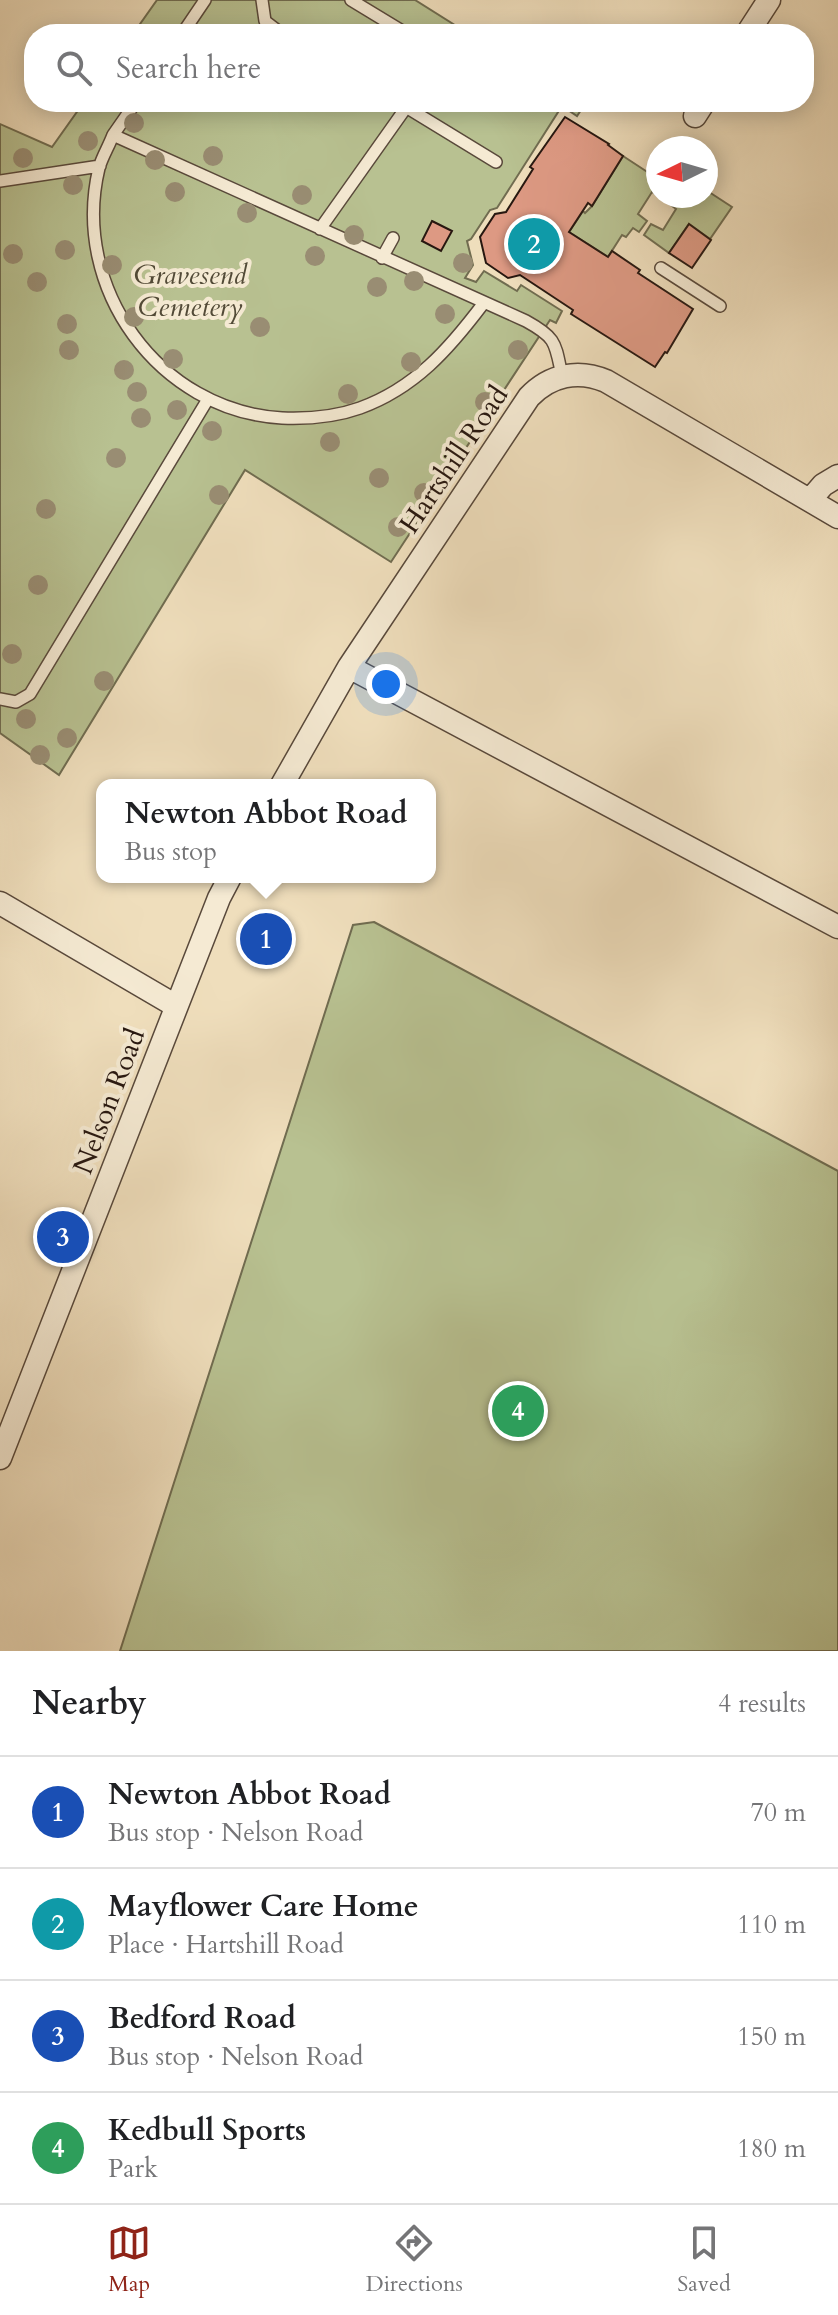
<!DOCTYPE html>
<html lang="en">
<head>
<meta charset="utf-8">
<style>
  body { margin:0; font-family:Cardo,serif; background:#f2f2f2; color:#202124 }
  .compass { position:absolute; left:646px; top:136px; width:72px; height:72px; border-radius:50%; background:#fff; box-shadow:0 4px 20px #0003; rotate:265deg }
  .you { position:absolute; left:386px; top:684px; width:28px; height:28px; margin:-20px; border:6px solid #fff; border-radius:50%; background:#1a73e8; box-shadow:0 0 0 12px #1a73e833 }
  .badge { display:grid; place-items:center; width:52px; height:52px; border-radius:50%; background:#8f2418; color:#fff; font-size:26px; font-weight:700 }
  .pin { position:absolute; translate:-50% -50%; border:4px solid #fff; box-shadow:0 2px 8px #0006 }
  .popup { position:absolute; left:96px; top:779px; width:340px; height:104px; box-sizing:border-box; display:grid; place-content:center; border-radius:16px; background:#fff; filter:drop-shadow(0 2px 6px #0005); font-size:26px; white-space:nowrap; color:#757577 }
  .popup b { font-size:30px; color:#202124 }
  .popup::after { content:''; position:absolute; left:50%; top:100%; margin-left:-16px; border:16px solid transparent; border-top-color:#fff }
  .list { margin:0; padding:0; list-style:none }
  h2 { display:flex; justify-content:space-between; align-items:center; height:104px; margin:0; padding:0 32px; font-size:34px }
  h2 small { font-size:26px; font-weight:400; color:#757577 }
  .list li { display:grid; grid-template-columns:52px 1fr auto; gap:24px; align-items:center; box-sizing:border-box; height:112px; padding:0 32px; border-top:2px solid #e0e0e0 }
  .list b { display:block; font-size:30px; white-space:nowrap }
  .list p { margin:0; font-size:26px; white-space:nowrap; color:#757577 }
  .list em { font-size:26px; font-style:normal; color:#757577 }
  .icon { flex:none; width:44px; height:44px; fill:none; stroke:currentColor; stroke-width:2; stroke-linecap:round; stroke-linejoin:round }
  .map { position:relative; flex:none; width:838px; height:1651px; overflow:hidden }
  .search { position:absolute; background:#fff; box-shadow:0 4px 20px #0003; left:24px; right:24px; top:24px; height:88px; display:flex; align-items:center; gap:20px; box-sizing:border-box; padding:0 28px; border-radius:32px; color:#757577; font-size:30px }
  .sheet { height:552px; background:#fff }
  nav { display:flex; justify-content:space-around; align-items:center; box-sizing:border-box; height:112px; border-top:2px solid #e0e0e0; background:#fff; font-size:22px; color:#757577 }
  nav a { display:grid; justify-items:center; gap:4px }
  nav .on { color:#8f2418 }
  .map>svg:first-child { display:block }
</style>
</head>
<body>
<div class="map">
<svg width="838" height="1651" viewBox="0 0 838 1651">
  <rect width="100%" height="100%" fill="#efdebc"/>
  <filter id="stains"><feTurbulence type="fractalNoise" baseFrequency=".0025" numOctaves="4"/><feColorMatrix values="0 0 0 0 .2 0 0 0 0 .09 0 0 0 0 .02 0 0 0 .5 -.17"/></filter>
  <radialGradient id="worn" r=".72"><stop offset=".6" stop-color="#630" stop-opacity="0"/><stop offset="1" stop-color="#630" stop-opacity=".3"/></radialGradient>
  <path fill="#b8c191" stroke="#706c50" stroke-width="2" d="M157,0H415L469,34H133Z
    M84,102H576L583,107L577,116L562,106L497,208L490,210L471,239L467,241L473,265L465,278L476,282L484,271L517,291L521,285L562,311L556,323L550,320L391,562L245,470L59,775L0,733V124L52,147Z
    M623,156L658,179V196H661L660,197L652,192L638,214L647,221L639,232L633,228L626,237L622,235L608,257L569,232L583,211L585,213L592,206Z
    M706,190L732,207L710,239L689,224L669,253L644,235L651,224L663,230L676,209L667,202L671,196H706Z
    M374,922L838,1171V1651H120L353,925Z"/>
  <path fill="#dd9983" stroke="#271710" stroke-width="2" d="M565,117L609,144L608,145L623,156L592,206L588,203L569,232L608,257L612,251L640,270L638,273L693,309L667,353L665,352L655,367L571,314L573,310L520,275L508,278L486,263L480,237L495,214L506,212L533,169L530,167Z
    M432,221L452,231L441,251L422,241Z
    M689,224L711,240L692,268L669,253Z"/>
  <g fill="none" stroke-linecap="round" stroke-linejoin="round">
    <defs>
      <path id="lane" d="M262,0L265,21L282,34
        M351,0L407,34
        M182,34L205,0
        M136,102L113,135L526,321C557,338 555,343 562,376
        M406,107L496,162
        M113,135C109,146 102,157 99,168C70,288 159,411 282,418C308,419 335,417 360,408C415,388 449,349 483,304
        M0,181L100,166
        M320,229L410,102
        M382,258L393,238
        M661,268L720,306
        M0,699L16,702L30,694L208,399"/>
      <path id="street" d="M747,34L769,0
        M695,116L704,102
        M810,500L823,485L838,476
        M349,667L838,927
        M282,785L349,667L529,397C550,375 578,369 606,381L838,517
        M0,903L176,1006
        M0,1458L219,898L230,877"/>
    </defs>
    <use href="#lane" stroke="#59493b" stroke-width="14"/>
    <use href="#street" stroke="#59493b" stroke-width="25"/>
    <use href="#lane" stroke="#f5ead3" stroke-width="11"/>
    <use href="#street" stroke="#f5ead3" stroke-width="22"/>
  </g>
  <g fill="#998d73">
    <circle cx="134" cy="123" r="10"/>
    <circle cx="88" cy="141" r="10"/>
    <circle cx="213" cy="156" r="10"/>
    <circle cx="23" cy="158" r="10"/>
    <circle cx="155" cy="160" r="10"/>
    <circle cx="73" cy="185" r="10"/>
    <circle cx="175" cy="192" r="10"/>
    <circle cx="302" cy="195" r="10"/>
    <circle cx="247" cy="213" r="10"/>
    <circle cx="354" cy="235" r="10"/>
    <circle cx="65" cy="250" r="10"/>
    <circle cx="13" cy="254" r="10"/>
    <circle cx="315" cy="256" r="10"/>
    <circle cx="463" cy="263" r="10"/>
    <circle cx="112" cy="265" r="10"/>
    <circle cx="414" cy="281" r="10"/>
    <circle cx="37" cy="282" r="10"/>
    <circle cx="377" cy="287" r="10"/>
    <circle cx="445" cy="314" r="10"/>
    <circle cx="134" cy="317" r="10"/>
    <circle cx="67" cy="324" r="10"/>
    <circle cx="260" cy="327" r="10"/>
    <circle cx="69" cy="350" r="10"/>
    <circle cx="518" cy="350" r="10"/>
    <circle cx="173" cy="359" r="10"/>
    <circle cx="411" cy="362" r="10"/>
    <circle cx="124" cy="370" r="10"/>
    <circle cx="137" cy="392" r="10"/>
    <circle cx="348" cy="394" r="10"/>
    <circle cx="485" cy="402" r="10"/>
    <circle cx="177" cy="410" r="10"/>
    <circle cx="141" cy="418" r="10"/>
    <circle cx="212" cy="431" r="10"/>
    <circle cx="330" cy="442" r="10"/>
    <circle cx="116" cy="458" r="10"/>
    <circle cx="379" cy="478" r="10"/>
    <circle cx="424" cy="493" r="10"/>
    <circle cx="219" cy="495" r="10"/>
    <circle cx="46" cy="509" r="10"/>
    <circle cx="398" cy="527" r="10"/>
    <circle cx="38" cy="585" r="10"/>
    <circle cx="12" cy="654" r="10"/>
    <circle cx="104" cy="681" r="10"/>
    <circle cx="26" cy="719" r="10"/>
    <circle cx="67" cy="738" r="10"/>
    <circle cx="40" cy="755" r="10"/>
  </g>
  <g text-anchor="middle" stroke-width="8" stroke-linejoin="round" paint-order="stroke">
    <g font-size="28" font-style="italic" fill="#524a37" stroke="#f5ead3">
      <text x="190" y="284">Gravesend<tspan x="190" dy="32">Cemetery</tspan></text>
    </g>
    <g font-size="28" fill="#271710" stroke="#f5ead3">
      <text transform="translate(453 459) rotate(-56)" y="10">Hartshill Road</text>
      <text transform="translate(108 1101) rotate(-69)" y="10">Nelson Road</text>
    </g>
  </g>
  <rect width="100%" height="100%" filter="url(#stains)"/>
  <rect width="100%" height="100%" fill="url(#worn)"/>
</svg>
<svg class="compass" viewBox="-18 -18 36 36"><path d="M0-13l5 13h-10z" fill="#e53935"/><path d="M0 13l5-13h-10z" fill="#757577"/></svg>
<div class="you"></div>
<div class="pin badge" style="left:266px;top:939px;background:#1a4fb4">1</div>
<div class="popup"><b>Newton Abbot Road</b>Bus stop</div>
<div class="pin badge" style="left:534px;top:244px;background:#0f9aa8">2</div>
<div class="pin badge" style="left:63px;top:1237px;background:#1a4fb4">3</div>
<div class="pin badge" style="left:518px;top:1411px;background:#2e9e5b">4</div>
<div class="search"><svg class="icon" aria-label="search" viewBox="0 0 24 24"><circle cx="10" cy="10" r="6"/><path d="M15 15l6 6"/></svg>Search here</div>
</div>
<section class="sheet">
<h2>Nearby<small>4 results</small></h2>
<ul class="list">
<li><span class="badge" style="background:#1a4fb4">1</span><div><b>Newton Abbot Road</b><p>Bus stop · Nelson Road</p></div><em>70 m</em></li>
<li><span class="badge" style="background:#0f9aa8">2</span><div><b>Mayflower Care Home</b><p>Place · Hartshill Road</p></div><em>110 m</em></li>
<li><span class="badge" style="background:#1a4fb4">3</span><div><b>Bedford Road</b><p>Bus stop · Nelson Road</p></div><em>150 m</em></li>
<li><span class="badge" style="background:#2e9e5b">4</span><div><b>Kedbull Sports</b><p>Park</p></div><em>180 m</em></li>
</ul>
</section>
<nav>
<a class="on"><svg class="icon" aria-label="map" viewBox="0 0 24 24"><path d="M3 6l6-2 6 2 6-2v14l-6 2-6-2-6 2zM9 4v14M15 6v14"/></svg>Map</a>
<a><svg class="icon" aria-label="directions" viewBox="0 0 24 24"><path d="M12 3l9 9-9 9-9-9zM9 14v-3h6M13 9l2 2-2 2"/></svg>Directions</a>
<a><svg class="icon" aria-label="saved" viewBox="0 0 24 24"><path d="M7 4h10v16l-5-4-5 4z"/></svg>Saved</a>
</nav>
</body>
</html>
